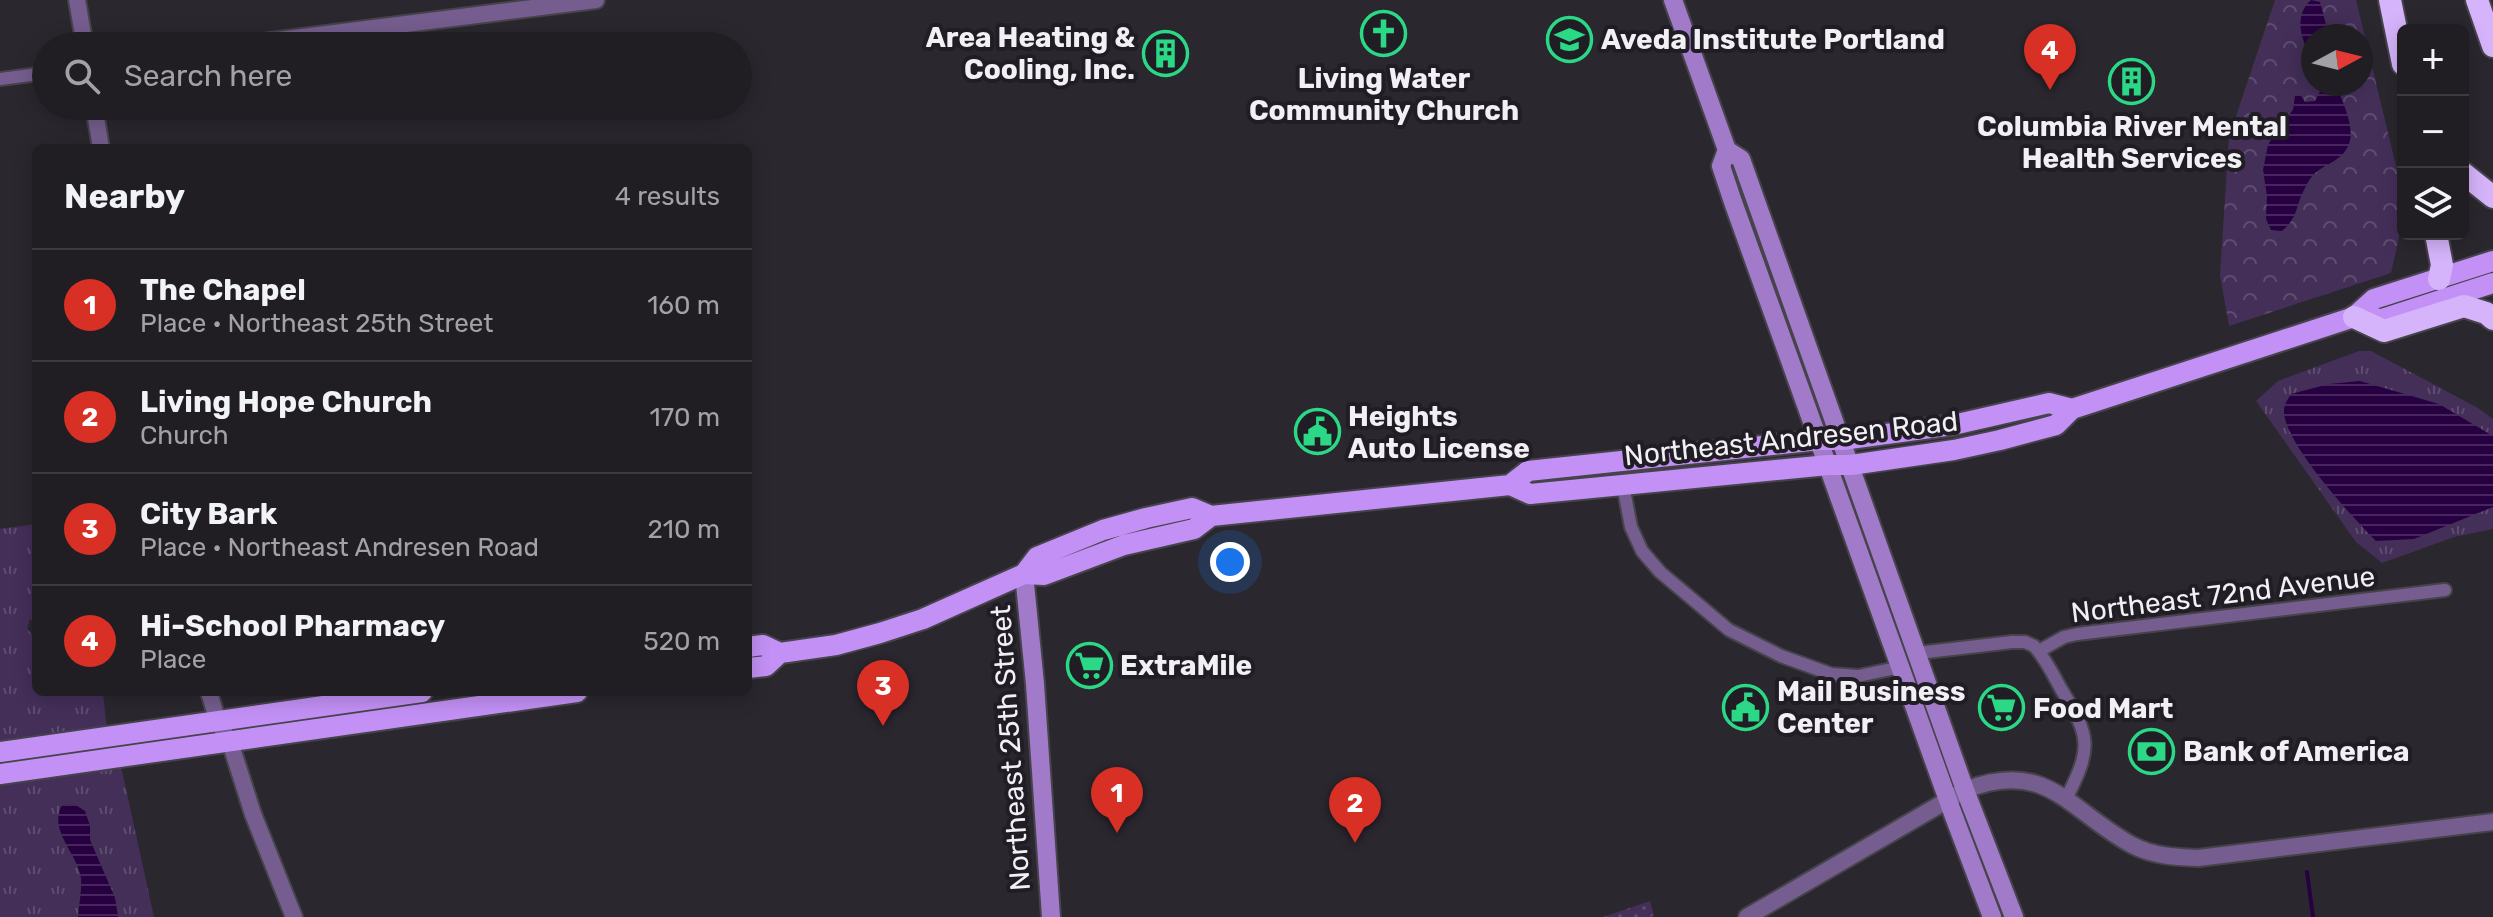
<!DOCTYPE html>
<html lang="en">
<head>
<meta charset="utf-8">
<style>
  body { margin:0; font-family:Rubik,sans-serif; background:#2d2a30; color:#f1f3f6 }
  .controls { position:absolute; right:24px; top:24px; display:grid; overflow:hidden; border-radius:12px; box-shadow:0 4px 20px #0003 }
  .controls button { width:72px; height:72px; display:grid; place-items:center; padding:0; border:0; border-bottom:2px solid #3d3b41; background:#201d23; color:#f1f3f6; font:40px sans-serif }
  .compass { position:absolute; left:2301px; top:24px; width:72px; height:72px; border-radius:50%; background:#201d23; box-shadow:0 4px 20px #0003; rotate:83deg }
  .you { position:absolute; left:1230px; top:562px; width:28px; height:28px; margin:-20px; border:6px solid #fff; border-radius:50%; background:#1a73e8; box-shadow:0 0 0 12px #1a73e833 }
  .badge { display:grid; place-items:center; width:52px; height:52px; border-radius:50%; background:#d93025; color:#fff; font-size:26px; font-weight:700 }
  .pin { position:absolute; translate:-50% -66px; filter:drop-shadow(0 2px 4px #0008) }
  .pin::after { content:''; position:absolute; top:42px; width:28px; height:24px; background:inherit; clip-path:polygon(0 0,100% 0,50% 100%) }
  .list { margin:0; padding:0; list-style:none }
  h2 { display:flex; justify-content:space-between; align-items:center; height:104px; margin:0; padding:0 32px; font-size:34px }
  h2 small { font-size:26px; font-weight:400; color:#a2a2a6 }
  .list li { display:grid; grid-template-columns:52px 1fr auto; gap:24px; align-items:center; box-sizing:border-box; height:112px; padding:0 32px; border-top:2px solid #3d3b41 }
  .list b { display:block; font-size:30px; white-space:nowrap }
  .list p { margin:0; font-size:26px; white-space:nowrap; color:#a2a2a6 }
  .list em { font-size:26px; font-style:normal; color:#a2a2a6 }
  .icon { flex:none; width:44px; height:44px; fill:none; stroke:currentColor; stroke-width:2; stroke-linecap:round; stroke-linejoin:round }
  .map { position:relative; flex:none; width:2493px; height:917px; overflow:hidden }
  .search { position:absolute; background:#201d23; box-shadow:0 4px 20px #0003; left:32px; top:32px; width:720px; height:88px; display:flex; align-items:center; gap:20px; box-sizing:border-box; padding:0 28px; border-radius:44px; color:#a2a2a6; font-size:30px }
  .panel { position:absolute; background:#201d23; box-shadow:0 4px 20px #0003; left:32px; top:144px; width:720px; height:552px; border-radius:12px }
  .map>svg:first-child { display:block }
</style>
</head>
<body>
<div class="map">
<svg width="2493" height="917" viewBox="0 0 2493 917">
  <defs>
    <pattern id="grass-tufts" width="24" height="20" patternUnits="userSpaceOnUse" patternTransform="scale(2)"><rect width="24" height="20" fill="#442f59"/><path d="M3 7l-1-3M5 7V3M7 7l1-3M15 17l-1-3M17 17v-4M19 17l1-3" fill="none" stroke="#5f4d71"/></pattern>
    <pattern id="forest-crowns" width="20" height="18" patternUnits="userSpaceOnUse" patternTransform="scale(2)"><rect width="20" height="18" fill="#442f59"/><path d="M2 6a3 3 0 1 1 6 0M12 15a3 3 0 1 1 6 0" fill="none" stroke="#5f4d71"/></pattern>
    <pattern id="park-dots" width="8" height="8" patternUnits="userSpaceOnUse" patternTransform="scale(2)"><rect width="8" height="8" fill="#442f59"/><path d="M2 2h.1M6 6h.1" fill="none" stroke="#5f4d71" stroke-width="1.8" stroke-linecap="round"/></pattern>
    <pattern id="water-rules" width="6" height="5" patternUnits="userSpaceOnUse" patternTransform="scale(2)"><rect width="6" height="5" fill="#270042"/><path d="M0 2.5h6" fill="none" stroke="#47265e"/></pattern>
  </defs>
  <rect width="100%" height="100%" fill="#2a272f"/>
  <path fill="url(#grass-tufts)" d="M2359,351H2371L2478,408L2493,419V529L2454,537L2382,563L2356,542L2256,401L2278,381Z
    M36,524V623L30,619L27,629C42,641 36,674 36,692H103L106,722L122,771L154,917H118L115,898L90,840V826L85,812L74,804L62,805C48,831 78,853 81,878C82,890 79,904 78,917H0V529Z"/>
  <path fill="url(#forest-crowns)" fill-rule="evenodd" d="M2275,0H2356L2403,195V219L2391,273L2229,326L2220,275L2229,137ZM2313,36H2361V84H2313Z"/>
  <path fill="url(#park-dots)" d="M1650,901L1654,915L1651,917H1603Z"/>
  <path fill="url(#water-rules)" d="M2311,0L2320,2L2329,36H2313V59C2301,42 2293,16 2311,0Z
    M2324,84H2336C2344,108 2364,140 2337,159C2321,170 2315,168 2305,188C2295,206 2299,217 2282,231L2271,230L2266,219L2267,196L2263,170L2268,145L2279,126L2293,110L2295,96L2300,94L2305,102L2315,101Z
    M2360,381L2439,404L2493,436V507L2414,539L2376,541C2353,518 2282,441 2284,410C2284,405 2288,399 2291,394L2329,384Z
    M74,804L85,811L90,826V840L115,898L118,917H78C79,905 82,890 81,878C78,854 48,831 62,805Z"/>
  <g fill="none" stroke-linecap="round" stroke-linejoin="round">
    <path stroke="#270042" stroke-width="4" d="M2307,872L2313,917"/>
    <defs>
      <path id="minor" d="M0,79L46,73
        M1623,485L1631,527L1642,551L1660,572L1729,630L1781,656L1831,674L1858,676L1901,667
        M2039,651L2064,637L2077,634L2445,590
        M1918,653L2012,642H2025L2034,646C2045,658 2053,674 2061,689C2091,737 2092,748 2066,799"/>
      <path id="tertiary" d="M77,0L85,46
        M231,46L596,0
        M94,106L101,148
        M209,692L218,722L230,742L253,814L294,917
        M1747,917L1965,790C2047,758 2068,810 2132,845C2153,856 2174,857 2198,858L2493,822"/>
      <path id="secondary" d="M1673,0L1727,150L1741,159L1965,790L2014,917
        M1727,150L1721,166L1733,202L1953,814L1992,917
        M1024,574L1035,684L1051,917"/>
      <path id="primary" d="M2354,317L2374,299L2493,261
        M1510,485L1528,471L1819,440H1842L1953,425L2049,403L2072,409
        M1024,574L1037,557L1103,530L1146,518L1192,508L1211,516L1510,485L1530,494L1828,465H1851L1954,450L2000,440L2056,425L2072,409L2354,317L2382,319L2493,283
        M748,647L763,645L780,653L836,645L880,633L923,619L1024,574L1044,575L1124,545L1194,529L1211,516
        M748,668L766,666L780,653
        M0,752L422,692
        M0,774L577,692"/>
      <path id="motorway" d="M2390,0L2403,64
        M2477,0L2493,46
        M2463,173L2493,197
        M2436,234L2442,265L2439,279
        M2354,317L2384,331L2464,306L2486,313L2493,319"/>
    </defs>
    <use href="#minor" stroke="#46434b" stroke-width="16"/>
    <use href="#tertiary" stroke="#46434b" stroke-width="20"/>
    <use href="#secondary" stroke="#46434b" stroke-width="22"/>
    <use href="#primary" stroke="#46434b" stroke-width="24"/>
    <use href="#motorway" stroke="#46434b" stroke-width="26"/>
    <use href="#minor" stroke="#755e8f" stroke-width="12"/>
    <use href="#tertiary" stroke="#755e8f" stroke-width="16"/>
    <use href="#secondary" stroke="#a17bc9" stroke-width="18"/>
    <use href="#primary" stroke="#c391f6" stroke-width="20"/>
    <use href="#motorway" stroke="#d6b4fc" stroke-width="22"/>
  </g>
  <defs>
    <symbol id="church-ring" viewBox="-11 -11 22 22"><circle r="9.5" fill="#211d25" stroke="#2ad885" stroke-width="1.5"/><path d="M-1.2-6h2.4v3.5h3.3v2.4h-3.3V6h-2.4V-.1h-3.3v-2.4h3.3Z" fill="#2ad885"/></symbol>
    <symbol id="school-ring" viewBox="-11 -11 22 22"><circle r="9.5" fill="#211d25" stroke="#2ad885" stroke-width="1.5"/><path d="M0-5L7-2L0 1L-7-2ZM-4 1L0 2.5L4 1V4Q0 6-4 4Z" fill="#2ad885"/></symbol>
    <symbol id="building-ring" viewBox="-11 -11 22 22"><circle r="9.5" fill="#211d25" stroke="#2ad885" stroke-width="1.5"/><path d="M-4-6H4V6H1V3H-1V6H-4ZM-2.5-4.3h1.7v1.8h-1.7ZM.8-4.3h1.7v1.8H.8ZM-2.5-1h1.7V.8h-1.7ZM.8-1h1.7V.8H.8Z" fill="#2ad885"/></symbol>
    <symbol id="civic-ring" viewBox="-11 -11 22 22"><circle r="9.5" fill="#211d25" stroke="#2ad885" stroke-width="1.5"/><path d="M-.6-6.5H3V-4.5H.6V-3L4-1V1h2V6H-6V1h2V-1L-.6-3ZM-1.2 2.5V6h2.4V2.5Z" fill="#2ad885"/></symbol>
    <symbol id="supermarket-ring" viewBox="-11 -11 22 22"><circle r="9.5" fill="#211d25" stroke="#2ad885" stroke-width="1.5"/><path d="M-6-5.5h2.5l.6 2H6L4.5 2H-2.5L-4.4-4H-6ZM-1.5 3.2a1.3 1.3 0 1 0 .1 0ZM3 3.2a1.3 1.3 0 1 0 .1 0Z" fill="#2ad885"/></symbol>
    <symbol id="bank-ring" viewBox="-11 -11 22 22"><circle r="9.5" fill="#211d25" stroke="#2ad885" stroke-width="1.5"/><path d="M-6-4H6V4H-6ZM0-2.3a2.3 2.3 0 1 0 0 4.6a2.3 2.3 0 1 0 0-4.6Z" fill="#2ad885"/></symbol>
  </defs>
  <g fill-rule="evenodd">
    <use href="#church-ring" x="1358" y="8" width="51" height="51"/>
    <use href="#school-ring" x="1544" y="14" width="51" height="51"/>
    <use href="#building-ring" x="1140" y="28" width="51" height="51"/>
    <use href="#building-ring" x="2106" y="56" width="51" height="51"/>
    <use href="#civic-ring" x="1292" y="406" width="51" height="51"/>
    <use href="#supermarket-ring" x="1064" y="640" width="51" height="51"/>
    <use href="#civic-ring" x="1720" y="682" width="51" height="51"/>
    <use href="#supermarket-ring" x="1976" y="682" width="51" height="51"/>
    <use href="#bank-ring" x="2126" y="726" width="51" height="51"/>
  </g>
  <g text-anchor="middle" stroke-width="8" stroke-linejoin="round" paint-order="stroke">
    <g font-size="28" font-weight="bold" fill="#f2f0f5" stroke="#211d25" text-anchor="start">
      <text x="1135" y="47" text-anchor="end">Area Heating &amp;<tspan x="1135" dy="32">Cooling, Inc.</tspan></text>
      <text x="1601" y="49">Aveda Institute Portland</text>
      <text x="1384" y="88" text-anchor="middle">Living Water<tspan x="1384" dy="32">Community Church</tspan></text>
      <text x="2132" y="136" text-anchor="middle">Columbia River Mental<tspan x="2132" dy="32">Health Services</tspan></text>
      <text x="1348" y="426">Heights<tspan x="1348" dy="32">Auto License</tspan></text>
      <text x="1120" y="675">ExtraMile</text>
      <text x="1777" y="701">Mail Business<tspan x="1777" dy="32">Center</tspan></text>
      <text x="2033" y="718">Food Mart</text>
      <text x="2183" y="761">Bank of America</text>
    </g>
    <g font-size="28" fill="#f2f0f5" stroke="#211d25">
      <text transform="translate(1791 438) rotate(-6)" y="10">Northeast Andresen Road</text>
      <text transform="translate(2223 594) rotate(-7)" y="10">Northeast 72nd Avenue</text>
      <text transform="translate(1010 748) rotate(-94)" y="10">Northeast 25th Street</text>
    </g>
  </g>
</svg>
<div class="controls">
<button>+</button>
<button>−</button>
<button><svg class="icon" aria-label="layers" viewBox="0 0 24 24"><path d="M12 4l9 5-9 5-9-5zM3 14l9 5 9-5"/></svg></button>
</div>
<svg class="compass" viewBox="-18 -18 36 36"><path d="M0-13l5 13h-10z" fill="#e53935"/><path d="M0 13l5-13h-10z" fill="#a2a2a6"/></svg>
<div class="you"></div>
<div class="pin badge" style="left:1117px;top:833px">1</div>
<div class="pin badge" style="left:1355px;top:843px">2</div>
<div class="pin badge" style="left:883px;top:726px">3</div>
<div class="pin badge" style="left:2050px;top:90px">4</div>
<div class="search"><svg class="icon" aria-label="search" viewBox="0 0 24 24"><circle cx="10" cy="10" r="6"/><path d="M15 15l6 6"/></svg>Search here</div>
<section class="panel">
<h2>Nearby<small>4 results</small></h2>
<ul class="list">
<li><span class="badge">1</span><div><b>The Chapel</b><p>Place · Northeast 25th Street</p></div><em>160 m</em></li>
<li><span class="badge">2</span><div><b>Living Hope Church</b><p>Church</p></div><em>170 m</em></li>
<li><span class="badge">3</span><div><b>City Bark</b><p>Place · Northeast Andresen Road</p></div><em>210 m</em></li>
<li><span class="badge">4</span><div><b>Hi-School Pharmacy</b><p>Place</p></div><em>520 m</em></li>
</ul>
</section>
</div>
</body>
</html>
